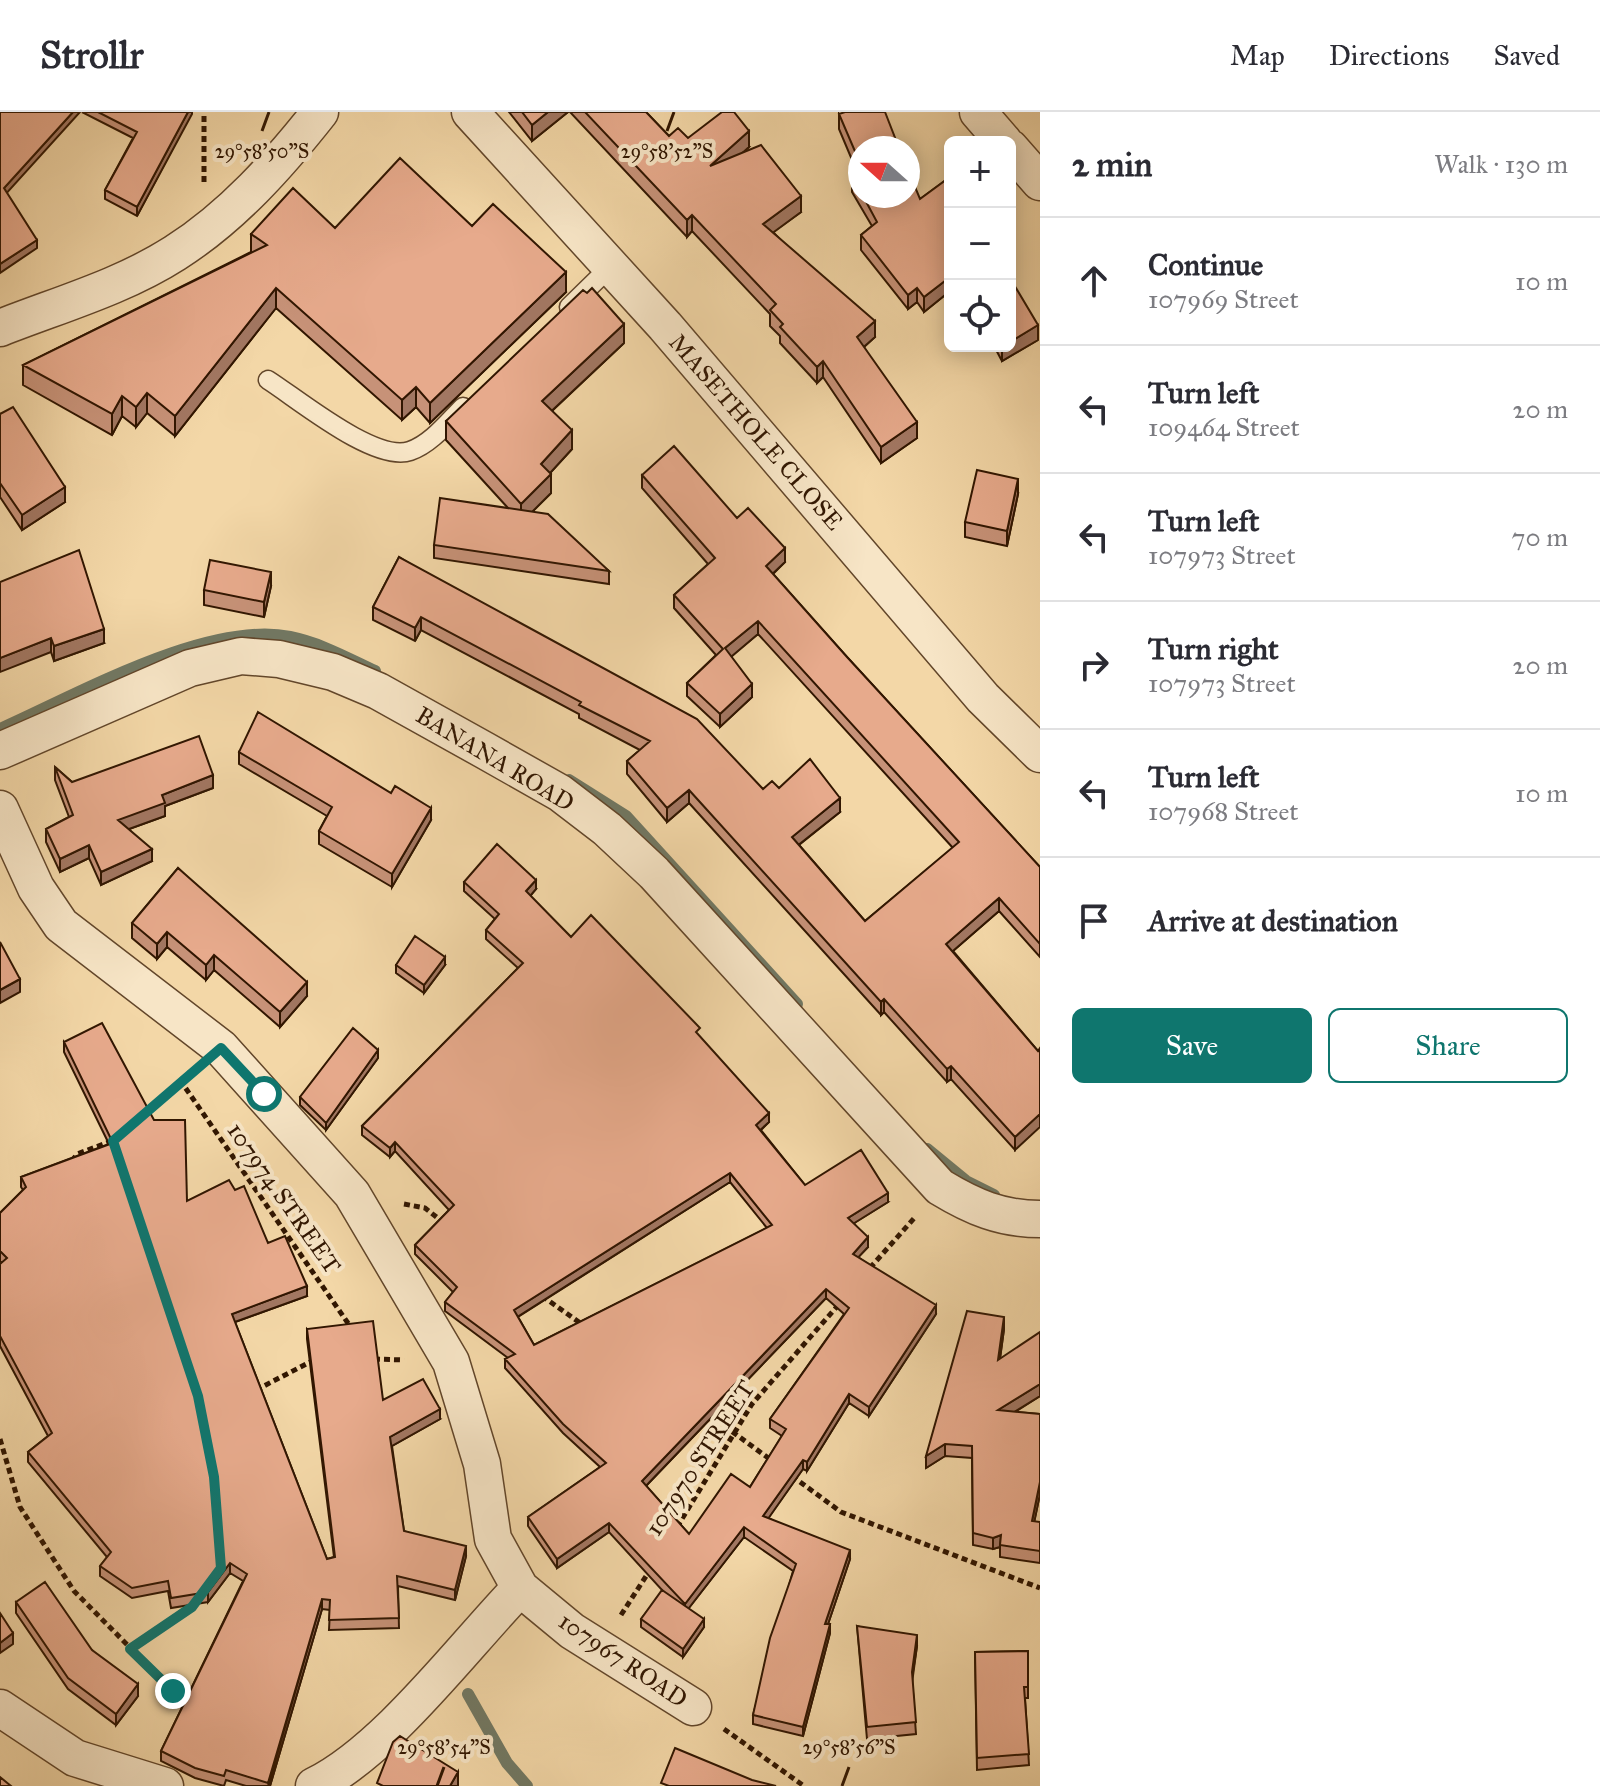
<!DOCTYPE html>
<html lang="en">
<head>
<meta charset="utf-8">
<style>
  body { margin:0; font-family:"IM FELL Great Primer",serif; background:#f7f7f7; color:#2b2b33 }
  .controls { position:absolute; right:24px; top:24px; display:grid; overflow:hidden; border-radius:12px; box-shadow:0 4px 20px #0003 }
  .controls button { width:72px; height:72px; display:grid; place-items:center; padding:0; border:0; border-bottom:2px solid #e1e1e2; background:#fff; color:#2b2b33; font:40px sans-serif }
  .compass { position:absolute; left:848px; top:24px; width:72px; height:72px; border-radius:50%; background:#fff; box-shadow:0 4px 20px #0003; rotate:291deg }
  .stop { position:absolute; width:24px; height:24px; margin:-18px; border:6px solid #0f766e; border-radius:50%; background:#fff }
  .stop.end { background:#0f766e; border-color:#fff; box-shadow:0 2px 8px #0008 }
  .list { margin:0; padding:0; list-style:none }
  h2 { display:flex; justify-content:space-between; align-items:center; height:104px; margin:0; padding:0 32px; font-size:34px }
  h2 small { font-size:26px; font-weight:400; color:#7c7c81 }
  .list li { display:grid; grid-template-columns:52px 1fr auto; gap:24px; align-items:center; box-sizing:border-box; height:128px; padding:0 32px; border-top:2px solid #e1e1e2 }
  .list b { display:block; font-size:30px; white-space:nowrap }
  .list p { margin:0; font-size:26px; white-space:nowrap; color:#7c7c81 }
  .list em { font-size:26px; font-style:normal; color:#7c7c81 }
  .actions { display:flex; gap:16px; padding:24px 32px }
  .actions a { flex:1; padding:18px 0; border:2px solid #0f766e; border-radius:12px; text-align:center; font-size:28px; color:#0f766e }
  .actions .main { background:#0f766e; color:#fff }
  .icon { flex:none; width:44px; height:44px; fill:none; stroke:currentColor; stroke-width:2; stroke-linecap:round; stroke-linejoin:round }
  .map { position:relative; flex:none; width:1040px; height:1674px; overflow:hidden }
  header { display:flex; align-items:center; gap:48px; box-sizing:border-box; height:112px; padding:0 40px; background:#fff; border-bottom:2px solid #e1e1e2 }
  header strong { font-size:38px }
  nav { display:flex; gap:44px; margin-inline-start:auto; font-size:28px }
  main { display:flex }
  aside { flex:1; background:#fff }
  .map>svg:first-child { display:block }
</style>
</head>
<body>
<header>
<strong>Strollr</strong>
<nav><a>Map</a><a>Directions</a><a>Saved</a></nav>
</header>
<main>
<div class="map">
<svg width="1040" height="1674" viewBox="0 0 1040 1674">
  <rect width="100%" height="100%" fill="#f3d7a7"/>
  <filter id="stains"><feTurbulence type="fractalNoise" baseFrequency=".0025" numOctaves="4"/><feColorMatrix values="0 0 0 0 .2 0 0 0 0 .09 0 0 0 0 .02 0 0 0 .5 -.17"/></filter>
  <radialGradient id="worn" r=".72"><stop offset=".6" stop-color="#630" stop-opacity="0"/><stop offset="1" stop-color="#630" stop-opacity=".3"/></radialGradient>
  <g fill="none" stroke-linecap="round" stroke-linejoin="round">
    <path stroke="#717863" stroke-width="12" d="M0,617C75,584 208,508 290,525C320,531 347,546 375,559
      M569,668L626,704L797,892
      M927,1037L966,1069L994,1083
      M468,1582L507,1651L527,1674"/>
    <defs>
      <path id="service" d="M569,195L611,154
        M268,268C298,287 375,351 410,339C431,332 448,310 463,295"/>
      <path id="minor" d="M470,0L665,214L983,586L1040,642
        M978,0L1004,30
        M1010,36L1040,70
        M0,216C58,193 122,175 175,141C232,105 279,52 320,0
        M0,639L190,556L241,544L279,547L333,560L378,579L484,638L560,681L607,717L654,761L940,1075C973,1095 1001,1107 1040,1107
        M0,697L36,776L61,813L221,936L352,1082L451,1250L482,1352L493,1427L520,1476
        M0,1596L75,1646L165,1674
        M314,1674C386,1639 463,1535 520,1476L572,1519L693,1595"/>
    </defs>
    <use href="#service" stroke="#62462a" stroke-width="21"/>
    <use href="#minor" stroke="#62462a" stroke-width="39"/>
    <path stroke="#311601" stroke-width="5" stroke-dasharray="6 4" stroke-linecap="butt" d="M204,70V0
      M180,968L352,1217
      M144,1001L190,960
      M72,1049L77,1042L112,1029
      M404,1092L425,1096L444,1111
      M870,1156L916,1104
      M542,1184L583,1213
      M374,1247L404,1248
      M256,1278L314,1248
      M708,1302L771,1348
      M0,1327L20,1395L74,1479L173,1579L190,1590
      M792,1364L841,1400L1040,1476
      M677,1415L752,1292L840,1191
      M621,1503L650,1458
      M130,1537L196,1489
      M724,1617L804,1674"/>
    <use href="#service" stroke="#f7e5c6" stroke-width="18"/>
    <use href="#minor" stroke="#f7e5c6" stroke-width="36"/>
  </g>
  <path fill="#c79278" stroke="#311601" stroke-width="2" fill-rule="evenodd" d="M82,0H192L137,104L105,87V78L133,26Z
    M509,0H568L532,29Z
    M570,0H646L669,24L749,35L743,40L801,100L773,120L875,225L864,235L917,326L881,351L823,265L817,271L780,231V224L770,214V202L692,119L687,125Z
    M839,2L860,36V84H908L920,87L950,65V179L924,200L917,190L908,197L861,138V123L872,114L852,80V66L858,62L839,17Z
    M472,114L566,180L430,311L416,295L402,308L276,196L175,324L147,301L136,315L122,304L112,323L23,273V253L251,140V122L335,116Z
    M1038,228L1002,249L994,234H1010Z
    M624,231L552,299L572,337L550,361L551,381L532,400L609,459V472L434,446V433L508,396L446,328V309Z
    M0,302L65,390L22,418L0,385Z
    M642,363L737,406L785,450L773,462L847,545L1040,755V845L999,799L953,839L1038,939L1015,1038L951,967L947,970L884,900L881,903L689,691L667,710L627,662V649L640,638L579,606V602L421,518L415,529L373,508V495L399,445L763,677L779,676L840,700L799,733L865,809L953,736L758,522L731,544L752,585L720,615L687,584V571L716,543L674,496V483L708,452L642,376Z
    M1018,382L1007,434L965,425V410Z
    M0,470L104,531L54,549L51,540Z
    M271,474L264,505L204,493V478Z
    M239,640L431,708L392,775L319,732V719L327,704L239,652Z
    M55,655L72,670L213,676L165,694V704L129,717L152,749L101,773L89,746L60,760L46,730V717L69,705L55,668Z
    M178,756L307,884L280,915L214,858L206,868L167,835L157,847L132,826V811Z
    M464,770L536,777L530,784L571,825L700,925L769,1010L761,1018L805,1073L888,1090L854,1111L868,1135L858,1145L936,1202L869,1304L849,1291L807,1359L803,1357L768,1406L850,1447L828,1512L830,1521L803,1624L753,1612V1603L793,1459L744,1425L688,1497L704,1515L683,1545L641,1515V1507L663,1479L609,1420L557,1456L528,1414V1405L600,1355L563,1321L505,1256V1247L508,1246L445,1199V1190L453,1180L415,1142V1133L449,1098L395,1039L390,1045L362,1023V1014L518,856L486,827V818L495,807L464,779ZM730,1070L767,1116L534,1233L518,1205ZM826,1186L844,1202L770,1307V1316L782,1324L750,1375L689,1422L646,1374Z
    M396,853H445L424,881L396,861Z
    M64,930L187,1089L268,1131L307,1184L235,1210L327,1447L334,1445L307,1227V1217L383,1288L440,1307L392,1334L404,1419L466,1444L455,1488L398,1474L399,1516L329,1518L330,1498L322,1497L270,1674H246L226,1668L224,1674L195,1666L161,1649V1639L243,1469L230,1461L208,1490L171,1496L168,1479L132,1486L100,1464V1454L107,1445L28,1350V1340L48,1324L0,1234V1152L2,1151L0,1149V1101L23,1078L21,1075V1065L109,1032L64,940Z
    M378,946L326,1018L300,993V985Z
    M1004,1217L1000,1247L1040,1284L1015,1300L1040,1302V1382L1034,1410H1040V1451L1000,1445V1435L993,1437L973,1433L972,1346L945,1344L926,1356Z
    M16,1490L92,1538L138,1584L116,1613L68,1577L16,1501Z
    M857,1514L917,1534L912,1566L916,1622L867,1627Z
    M1028,1539V1586H1025L1029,1653L977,1658L975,1540Z"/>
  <path fill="#a27762" stroke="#311601" stroke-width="2" d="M73,0H80L4,84V76Z
    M188,0H192V2L137,104V95Z
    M548,0H568L532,29V13Z
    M749,19V35L710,70V54Z
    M801,84V100L763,128V112Z
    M692,103V119L687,125V108Z
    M37,128V136L0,161V152Z
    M566,160V180L430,311V291Z
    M950,165V179L924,200V185Z
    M276,176V196L175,324V304Z
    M917,176V190L908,197V183Z
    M875,209V225L857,241V225Z
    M624,212V231L542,308V289Z
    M1038,213V228L1002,249V234H1010V230Z
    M823,249V265L817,271V255Z
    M416,275V295L402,308V288Z
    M147,281V301L136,315V295Z
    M122,284V304L112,323V302Z
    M917,310V326L881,351V335Z
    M572,318V337L541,371V352Z
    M551,362V381L521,411V392Z
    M1018,367V382L1007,434V419Z
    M65,375V390L22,418V403Z
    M785,436V450L766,468V454Z
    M271,460V474L264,505V490Z
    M421,505V518L415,529V516Z
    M758,509V522L725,550V536Z
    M104,517V531L54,549V534Z
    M51,526V540L0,560V546Z
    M752,572V585L720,615V602Z
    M213,663V676L165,694V704L118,721V708L162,683Z
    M689,678V691L667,710V696Z
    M840,686V700L792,738V725Z
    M431,696V708L392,775V762Z
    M89,733V746L60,760V747Z
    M152,737V749L101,773V760Z
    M536,768V777L526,789V779Z
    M999,786V799L946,845V832Z
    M167,820V835L157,847V832Z
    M214,843V858L206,868V853Z
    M445,845V853L424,881V873Z
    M20,867V880L0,891V878Z
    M307,870V884L280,915V900Z
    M884,887V900L881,903V890Z
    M378,938V946L326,1018V1011Z
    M951,954V967L947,970V957Z
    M769,1001V1010L756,1022V1013Z
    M1040,1002V1015L1015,1038V1025Z
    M395,1030V1039L390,1045V1036Z
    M730,1061V1070L514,1207V1198Z
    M888,1081V1090L848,1115V1106Z
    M868,1125V1135L853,1151V1142Z
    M307,1174V1184L232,1211V1202Z
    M826,1177V1186L642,1378V1369Z
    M936,1193V1202L869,1304V1295Z
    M1004,1205V1217L998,1260V1248Z
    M1040,1272V1284L998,1310V1298Z
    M849,1282V1291L807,1359V1350Z
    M440,1297V1307L390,1335V1325Z
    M945,1332V1344L926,1356V1344Z
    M803,1348V1357L763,1414V1404Z
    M1040,1370V1382L1032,1421V1409Z
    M609,1411V1420L557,1456V1447Z
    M744,1415V1425L685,1501V1492Z
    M1001,1423L1000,1435L993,1437V1426Z
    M466,1434V1444L455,1488V1478Z
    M850,1438V1447L825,1521V1512Z
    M230,1451V1461L208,1490V1480Z
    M322,1487V1497L270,1674H268Z
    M704,1507V1515L683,1545V1537Z
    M830,1512V1521L803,1624V1615Z
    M13,1521V1532L0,1541V1531Z
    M917,1523V1534L912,1571V1560Z
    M138,1572V1584L116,1613V1602Z
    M458,1660V1674H450Z"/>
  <path fill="#e7aa8c" stroke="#311601" stroke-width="2" fill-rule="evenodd" d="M0,0H73L4,76L37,128L0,152Z
    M98,0H188L137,95L105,78L137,20Z
    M522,0H548L532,13Z
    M585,0H646L669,24L678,16L688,26L722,0H734L749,19L710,54L761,33L801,84L763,112L875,209L857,225L917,310L881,335L823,249L817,255L780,215L783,212L770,198L776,192L692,103L687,108Z
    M845,0H885L899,36H860V51L839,2Z
    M400,46L472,114L493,92L566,160L430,291L416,275L402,288L276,176L175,304L147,281L136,295L122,284L112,302L23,253L267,133L251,122L293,76L335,116Z
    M908,58L920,87L950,65V165L924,185L917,176L908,183L861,123L877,110L863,84H908Z
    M860,61V80L852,66Z
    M1010,166L1038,213L1010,230Z
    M592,176L624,212L542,289L572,318L541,352L551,362L521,392L446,309L583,178L587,181Z
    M13,295L65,375L22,403L0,371V302Z
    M674,334L737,406L748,396L785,436L766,454L847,545L1040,755V832L999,786L946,832L1038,939L1040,936V1002L1015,1025L951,954L947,957L884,887L881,890L689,678L667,696L627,649L650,629L579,593L581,590L421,505L415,516L373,495L399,445L697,607L763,677L772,669L779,676L810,647L840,686L792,725L865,809L959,730L758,509L725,536L752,572L720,602L687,571L723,537L674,483L715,446L642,363Z
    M977,358L1018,367L1007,419L965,410Z
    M440,386L548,402L609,459L434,433Z
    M79,438L104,517L54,534L51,526L0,546V470Z
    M210,448L271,460L264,490L204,478Z
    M258,600L391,681L395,674L431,696L392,762L319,719L332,695L239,640Z
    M199,624L213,663L162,683L165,691L118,708L152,737L101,760L89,733L60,747L46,717L73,703L55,655L72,670Z
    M497,732L536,768L526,779L571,825L591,803L700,916L696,920L769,1001L756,1013L805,1073L861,1038L888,1081L848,1106L868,1125L853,1142L936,1193L869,1295L849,1282L807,1350L803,1348L763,1404L850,1438L825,1512H830L803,1615L753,1603L770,1526L796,1452L744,1415L685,1492L609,1411L557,1447L528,1405L606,1351L563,1312L505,1247L515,1242L445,1190L457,1175L415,1133L454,1093L395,1030L390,1036L362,1014L523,851L486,818L499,802L464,770ZM730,1061L772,1113L534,1233L514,1198ZM826,1177L849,1196L770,1307L786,1317L750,1375L731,1362L689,1422L642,1369Z
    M178,756L307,870L280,900L214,843L206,853L167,820L157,832L132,811Z
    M415,824L445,845L424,873L396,853Z
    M0,830L20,867L0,878Z
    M102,911L154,1008H185L187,1089L229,1068L235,1078L244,1074L268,1131L285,1124L307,1174L232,1202L327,1447L335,1445L307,1217L373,1209L383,1288L423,1267L440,1297L390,1325L404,1419L466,1434L455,1478L397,1464L399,1506L329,1508L330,1488L322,1487L268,1671L226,1658L224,1664L195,1656L161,1639L247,1462L230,1451L208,1480L171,1486L168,1469L132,1476L100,1454L111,1440L28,1340L52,1321L0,1224V1152L7,1146L0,1139V1101L26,1075L21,1065L113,1031L64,930Z
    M353,916L378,938L326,1011L300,985Z
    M967,1199L1004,1205L998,1248L1040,1220V1272L998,1298L1040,1302V1370L1032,1409L1040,1410V1439L1000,1433L1001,1423L993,1426L973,1421L972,1334L945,1332L926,1344Z
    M45,1470L92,1538L138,1572L116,1602L68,1566L16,1490Z
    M662,1478L704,1507L683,1537L641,1507Z
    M0,1501L13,1521L0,1531Z
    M857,1514L917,1523L912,1560L916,1610L867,1615Z
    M1028,1539V1575H1024L1029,1642L977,1646L975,1540Z
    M400,1624L458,1660L450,1674H383L377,1671L393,1630Z
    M675,1636L752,1668L776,1674H669L661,1671Z
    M0,1665L11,1674H0Z"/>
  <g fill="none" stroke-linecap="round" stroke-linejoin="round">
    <path stroke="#0f766e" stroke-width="10" d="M173,1579L130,1537L192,1495L221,1456L214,1365L198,1284L113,1029L221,936L264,982"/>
  </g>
  <path fill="none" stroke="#311601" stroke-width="3" d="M262,19L269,0M667,19L674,0M437,1674L444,1655M842,1674L849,1655"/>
  <g text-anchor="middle" stroke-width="8" stroke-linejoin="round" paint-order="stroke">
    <g font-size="24" fill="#311601" stroke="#f7e5c6">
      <text transform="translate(756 320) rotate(49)" y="8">MASETHOLE CLOSE</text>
      <text transform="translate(495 647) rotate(31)" y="8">BANANA ROAD</text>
      <text transform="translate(284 1086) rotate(55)" y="8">107974 STREET</text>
      <text transform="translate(700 1346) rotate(-57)" y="8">107970 STREET</text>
      <text transform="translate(623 1548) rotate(34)" y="8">107967 ROAD</text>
    </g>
  </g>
  <g font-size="20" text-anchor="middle" fill="#311601" stroke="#f7e5c6" stroke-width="8" stroke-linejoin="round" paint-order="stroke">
    <text x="262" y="46">29°58'50"S</text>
    <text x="667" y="46">29°58'52"S</text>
    <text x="444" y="1642">29°58'54"S</text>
    <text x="849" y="1642">29°58'56"S</text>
  </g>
  <rect width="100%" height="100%" filter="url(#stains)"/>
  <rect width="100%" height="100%" fill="url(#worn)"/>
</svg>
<div class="controls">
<button>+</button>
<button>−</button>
<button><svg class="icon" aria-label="locate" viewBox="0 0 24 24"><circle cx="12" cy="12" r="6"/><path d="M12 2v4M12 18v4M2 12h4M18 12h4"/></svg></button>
</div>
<svg class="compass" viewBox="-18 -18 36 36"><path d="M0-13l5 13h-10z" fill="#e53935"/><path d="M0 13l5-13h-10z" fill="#7c7c81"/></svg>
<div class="stop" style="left:264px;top:982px"></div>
<div class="stop end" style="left:173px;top:1579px"></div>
</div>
<aside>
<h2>2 min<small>Walk · 130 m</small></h2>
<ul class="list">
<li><svg class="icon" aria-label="ahead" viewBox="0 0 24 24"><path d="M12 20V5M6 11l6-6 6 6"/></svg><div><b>Continue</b><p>107969 Street</p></div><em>10 m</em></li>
<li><svg class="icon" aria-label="left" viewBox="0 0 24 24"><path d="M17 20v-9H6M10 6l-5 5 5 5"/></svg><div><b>Turn left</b><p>109464 Street</p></div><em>20 m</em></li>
<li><svg class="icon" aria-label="left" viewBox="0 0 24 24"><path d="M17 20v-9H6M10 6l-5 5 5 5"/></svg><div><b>Turn left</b><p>107973 Street</p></div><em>70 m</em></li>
<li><svg class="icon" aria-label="right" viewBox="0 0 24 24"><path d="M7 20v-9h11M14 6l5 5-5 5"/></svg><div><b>Turn right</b><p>107973 Street</p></div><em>20 m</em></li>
<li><svg class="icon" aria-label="left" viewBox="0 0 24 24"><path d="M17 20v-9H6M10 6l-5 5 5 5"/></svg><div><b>Turn left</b><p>107968 Street</p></div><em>10 m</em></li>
<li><svg class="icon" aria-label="arrive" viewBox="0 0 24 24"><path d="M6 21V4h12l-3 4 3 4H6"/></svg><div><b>Arrive at destination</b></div></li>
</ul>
<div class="actions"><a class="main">Save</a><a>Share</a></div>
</aside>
</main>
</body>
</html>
